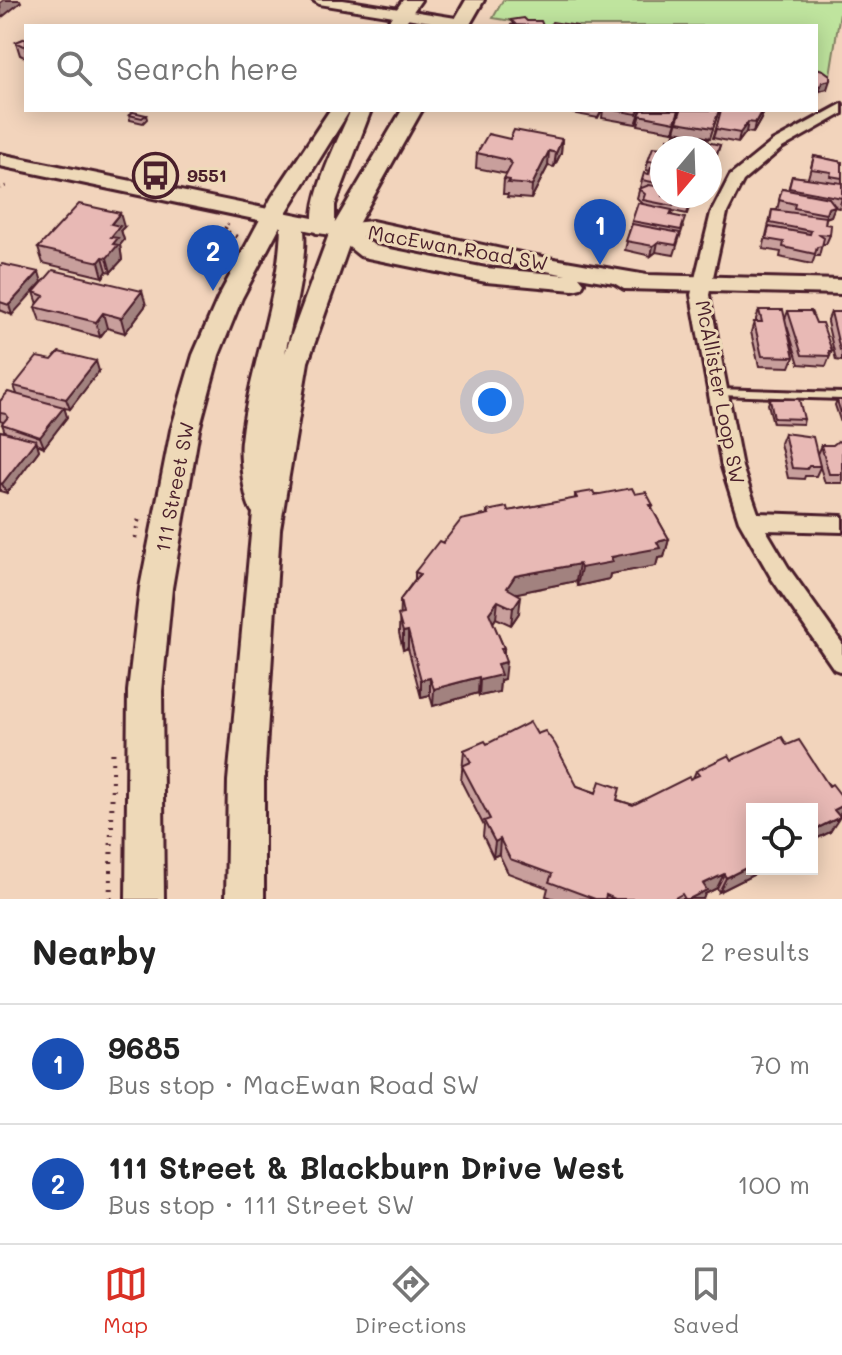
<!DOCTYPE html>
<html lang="en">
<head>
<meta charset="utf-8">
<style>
  body { margin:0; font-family:Mali,sans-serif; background:#f6f6f6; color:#222 }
  .controls { position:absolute; right:24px; bottom:24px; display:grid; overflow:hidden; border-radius:0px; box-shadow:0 4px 20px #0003 }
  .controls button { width:72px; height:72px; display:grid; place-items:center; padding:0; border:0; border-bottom:2px solid #e0e0e0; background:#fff; color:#222; font:40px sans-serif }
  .compass { position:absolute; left:650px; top:136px; width:72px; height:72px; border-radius:50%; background:#fff; box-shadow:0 4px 20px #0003; rotate:199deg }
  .you { position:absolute; left:492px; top:402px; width:28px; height:28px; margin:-20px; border:6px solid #fff; border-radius:50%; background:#1a73e8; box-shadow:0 0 0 12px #1a73e833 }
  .badge { display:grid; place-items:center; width:52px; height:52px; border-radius:50%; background:#d93025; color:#fff; font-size:26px; font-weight:700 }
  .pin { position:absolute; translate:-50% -66px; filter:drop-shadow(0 2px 4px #0008) }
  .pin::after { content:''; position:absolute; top:42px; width:28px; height:24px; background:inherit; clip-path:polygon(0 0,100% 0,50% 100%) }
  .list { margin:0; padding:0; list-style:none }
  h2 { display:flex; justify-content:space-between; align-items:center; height:104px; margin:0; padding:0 32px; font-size:34px }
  h2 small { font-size:26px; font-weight:400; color:#767676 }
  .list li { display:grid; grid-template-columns:52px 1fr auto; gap:24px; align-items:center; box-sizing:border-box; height:120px; padding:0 32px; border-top:2px solid #e0e0e0 }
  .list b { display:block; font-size:30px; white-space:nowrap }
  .list p { margin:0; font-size:26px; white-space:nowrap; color:#767676 }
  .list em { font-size:26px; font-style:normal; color:#767676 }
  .icon { flex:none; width:44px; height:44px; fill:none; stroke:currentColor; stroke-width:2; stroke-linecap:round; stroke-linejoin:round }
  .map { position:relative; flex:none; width:842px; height:899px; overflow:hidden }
  .search { position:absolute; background:#fff; box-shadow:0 4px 20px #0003; left:24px; right:24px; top:24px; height:88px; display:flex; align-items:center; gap:20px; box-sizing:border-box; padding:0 28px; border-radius:0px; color:#767676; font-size:30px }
  .sheet { height:344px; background:#fff }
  nav { display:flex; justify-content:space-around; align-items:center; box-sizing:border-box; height:112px; border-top:2px solid #e0e0e0; background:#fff; font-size:22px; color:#767676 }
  nav a { display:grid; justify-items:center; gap:4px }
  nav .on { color:#d93025 }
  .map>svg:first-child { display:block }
</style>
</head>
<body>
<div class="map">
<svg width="842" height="899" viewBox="0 0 842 899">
  <rect width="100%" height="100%" fill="#f2d4bc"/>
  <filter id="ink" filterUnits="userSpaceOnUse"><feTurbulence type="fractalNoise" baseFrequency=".0125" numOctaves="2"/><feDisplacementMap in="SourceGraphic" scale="16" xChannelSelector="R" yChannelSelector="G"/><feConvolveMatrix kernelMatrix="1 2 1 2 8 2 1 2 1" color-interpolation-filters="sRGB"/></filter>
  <g filter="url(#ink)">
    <path fill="#bfe49e" stroke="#848264" stroke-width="2" d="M503,0H842L830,75L816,73V26H541L493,18Z"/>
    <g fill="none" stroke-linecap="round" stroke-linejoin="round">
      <defs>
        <path id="service" d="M717,389L842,393V399L717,395L712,392Z"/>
        <path id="minor" d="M313,0H343L462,19L469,23L456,26L319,4Z
          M842,104V114L782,148L743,181L727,213L709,295L742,467L758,513L842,516V532L766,530L788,567L842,643V672L834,669L772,579L739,521L722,467L691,295L711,213L730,176L772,142Z"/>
        <path id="tertiary" d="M0,154L342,224L372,221L525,254L647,275L842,280V294L624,289L614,283L579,277L584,283L581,288L573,290L486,282L368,258L360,256L335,236L0,166ZM372,235L566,275L486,268L375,246L362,236Z"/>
        <path id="secondary" d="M403,0H421L403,26H385Z
          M466,0H484L469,26H451Z
          M330,110H350L284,216H300C314,238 291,326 285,353L329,234L316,233C302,209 340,136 351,110H371L335,205V223L402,110H422L354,231L308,362L280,529L264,781V899H226L228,781L253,513C244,502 239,456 241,441C249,368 280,298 281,224L242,298L219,355L199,430L172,588L162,691L164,899H126L128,691L140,588L171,430L193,355L218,298L272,197Z"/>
      </defs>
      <use href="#service" stroke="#4a1f2b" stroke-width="6"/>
      <use href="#minor" stroke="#4a1f2b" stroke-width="6"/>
      <use href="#tertiary" stroke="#4a1f2b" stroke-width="6"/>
      <use href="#secondary" stroke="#4a1f2b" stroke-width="6"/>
      <path stroke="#4a1f2b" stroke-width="3" stroke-dasharray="1 4" stroke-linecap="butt" d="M0,188L9,185
        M225,229L228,224"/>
      <path stroke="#4a1f2b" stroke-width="4" stroke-dasharray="2 6" stroke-linecap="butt" d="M226,227L224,230L237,237
        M138,522L139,519"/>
      <path stroke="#4a1f2b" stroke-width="5" stroke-dasharray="2 7" stroke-linecap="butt" d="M135,538L139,520
        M110,899L113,750"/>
      <use href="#service" fill="#eed9b8" fill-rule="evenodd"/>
      <use href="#minor" fill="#eed9b8" fill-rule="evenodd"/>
      <use href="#tertiary" fill="#eed9b8" fill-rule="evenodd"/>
      <use href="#secondary" fill="#eed9b8" fill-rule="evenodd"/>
    </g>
    <path fill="#c89f9c" stroke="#4a1f2b" stroke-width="2" d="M26,38V58L20,55L16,42Z
      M816,68L827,89L819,91L818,95H816Z
      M565,110H602L598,118L565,112Z
      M603,110H641L636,124L602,118Z
      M642,110H680L673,131L638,125Z
      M681,110H719L710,138L675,131Z
      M763,110L761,119L753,133L746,132L738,143L713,138L716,129Z
      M129,115H146L147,119L143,123L130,120Z
      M668,138L720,145L714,165L710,164V148H665Z
      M510,139H562L561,153L554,167L548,166L531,199L507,197L508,194H503L504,179L507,174L476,168L477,153Z
      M662,148V196H693L687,214L673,211L672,215L683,227L674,255L656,252L651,256L625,250L632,221L643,204L637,198L642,180L649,174L650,171L646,170L648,161Z
      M814,156L842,162V198L839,208L834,207L831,216L826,218L825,224L830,235L826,244H822L819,256H815L812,264L784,258L780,257L781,252L763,249L772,210H777L782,189L788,190L792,176L808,178Z
      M124,227L121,230L124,240L120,245L122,260L111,272L107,271L103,277L43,263L38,248Z
      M0,266L12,315L0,310Z
      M34,292L146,305L125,333L107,328L100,337L40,321L35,307L38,304Z
      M759,310L785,319L788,311L816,323L832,351L826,366L799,364L787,326L794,357L790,367L759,366L751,332L754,322H756V319Z
      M831,312H842V361L836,360L827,322Z
      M99,371L70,409L64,408L67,417L44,447L37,444L39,450L7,493L0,491V431L5,432L2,424L3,422L0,421V401L17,394L14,386Z
      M770,399L804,419L803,424L773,423L768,404Z
      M837,400H842V426L835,405Z
      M784,433L817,454L821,445H833L842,443V483H825L820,467L816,476H805L804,479L788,478L780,443Z
      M575,494H635L653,505L652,509L669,539L664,557L658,558L656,566L610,574L609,579L577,586L576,581L516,593L519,613L511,625L496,618L493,623L504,648V679L500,680L499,692L479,696L478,693L433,706L430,695L421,697L408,648L403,650L399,633L400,600L415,579V572L443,543L487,515V511H508L575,499Z
      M537,734L577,786L633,805L693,778L696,771L787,745L842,797V811L830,832L812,841V809L752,869H757L753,875L719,892L717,888L705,894L703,899H555L546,896L548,888L508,873L499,854L493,857L483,836L484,826L461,781L464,750Z"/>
    <path fill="#a2827f" stroke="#4a1f2b" stroke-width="2" d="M4,0H20L21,2L1,18L0,3Z
      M830,80L827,89L819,91L822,82Z
      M763,110L761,119L753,133L755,123Z
      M748,122L746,132L738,143L740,133Z
      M562,139L561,153L554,167L556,153Z
      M549,151L548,166L531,199L532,185Z
      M835,206L831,216L825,218L828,208Z
      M120,213L124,227L121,230L124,240L120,245L122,260L111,272L107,258L111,224Z
      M658,242L656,252L651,256L653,246Z
      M103,257L107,271L103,277L99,262Z
      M39,272L42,282L12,315L9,305Z
      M142,291L146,305L125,333L121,318Z
      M103,313L107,328L100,337L96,322Z
      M96,361L99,371L70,409L66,399Z
      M64,407L67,417L44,447L40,437Z
      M36,440L39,450L7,493L2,484Z
      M669,539L664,557L658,558L656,566L610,574L609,579L577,586L581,568L657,542Z
      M579,564L576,581L513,594L505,606L507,588L515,576Z
      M521,596L519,613L511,625L513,608Z
      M498,601L496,618L488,630L489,613Z
      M408,631V648L403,650V632Z
      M506,662L504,679L500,680L499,692L479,696L480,680L497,664Z
      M479,677L478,693L433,706L434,689Z
      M430,678V695L421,697V680Z
      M842,806V811L837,819L834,810Z
      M840,817L830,832L812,841V831Z
      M500,839L499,854L493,857L495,842Z
      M752,865V869H757L753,875L719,892L726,878Z
      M724,874L717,888L705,894L703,899H689L703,884Z"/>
    <path fill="#e8b9b5" stroke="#4a1f2b" stroke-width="2" d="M524,18L527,21H541L543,26L510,25L515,24L511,20Z
      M552,22L578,26H550Z
      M26,38V47L16,42Z
      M816,68L823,70L830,75V80L822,82L821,86L816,85Z
      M614,110H639L637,114Z
      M642,110H679L675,122L639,115Z
      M681,110H719L713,128L677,122Z
      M721,110H762L755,123L748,122L740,133L716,129Z
      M133,112L146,115L142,118L129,115Z
      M514,130L562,139L556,153L549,151L532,185L508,183L510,180L504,179L512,164L508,160L477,153L488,134L510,139Z
      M675,133L708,139L707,142L720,145L716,155L710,154V148H679L666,146L668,138L673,139Z
      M653,147L662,148V162L648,161Z
      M814,156L842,162V178L830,176L831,172L811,169Z
      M651,167L662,169V184L642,180L644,173L649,174Z
      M792,176L842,183V198L789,188Z
      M649,185L662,187V196H692L689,204L675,201L673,206L643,200L645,194L639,189Z
      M782,189L829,198L835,206L828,208L826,214L794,208L795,204L779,200Z
      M638,203L672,210L670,215L685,218L681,230L632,221Z
      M79,204L120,213L111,224L120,226L111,237L118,238L113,244L118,245L107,258L103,257L99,262L38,248Z
      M772,210L826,217L825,224L831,225L830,235L818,234L824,238L822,246L817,247L815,254L783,247L784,242L766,239L769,227L810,234L811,231L770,223Z
      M632,224L680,233L676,245L658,242L653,246L626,241Z
      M2,264L39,272L9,305L0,302V266Z
      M53,270L142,291L121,318L103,313L96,322L35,307L44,296L34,292Z
      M759,310H783L794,357L762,356L754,322H762Z
      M788,311H811L816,323H822L832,351H829L830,356L802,355Z
      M831,312H842V351L840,350Z
      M59,352L96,361L66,399L14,386L37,357L52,360Z
      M8,392L64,407L40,437L2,424L8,417L6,414L0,413V401Z
      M770,399H799L804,419L774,418Z
      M837,400H842V417Z
      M0,431L36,440L2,484L0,483Z
      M784,433L813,437L820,466H809L807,469L792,468Z
      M838,441L842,443V474H829L821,445H833Z
      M632,488L635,494L646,492L653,505H650L669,539L657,542L660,548L611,557L613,562L581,568L579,564L515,576L507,588L521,596L513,608L498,601L489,613L504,648H501L506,662L497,664L501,675L480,680L479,677L434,689L430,678L421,680L408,631L403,632L398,615L403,614L400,600L420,574L415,572L439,541L443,543L461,520L489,514L487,511L507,507L508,511L577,498L575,494L593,491L595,495Z
      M530,722L537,734L545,731L555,744L577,786L596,793L600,781L620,788L617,800L633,805L689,777L690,779L699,775L696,771L729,755L732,760L782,737L787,745L799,740L829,786L832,784L842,797V806L834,810L840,817L812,831V809H752V865L726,878L724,874L703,884L707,890L689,899H685L682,894L673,899H615L606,895L605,899H595L549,882L552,874L510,859L500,839L495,842L484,821L490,819L462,766L471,762L464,750L485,741L487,744Z"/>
  </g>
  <defs>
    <symbol id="bus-ring" viewBox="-11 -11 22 22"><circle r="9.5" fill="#eed9b8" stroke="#4a1f2b" stroke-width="1.5"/><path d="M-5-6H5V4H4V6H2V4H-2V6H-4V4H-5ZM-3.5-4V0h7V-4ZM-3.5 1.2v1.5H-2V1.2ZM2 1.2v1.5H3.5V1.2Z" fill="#4a1f2b"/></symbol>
  </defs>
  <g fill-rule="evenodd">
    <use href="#bus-ring" x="130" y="150" width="51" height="51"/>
  </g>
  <g text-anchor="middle" stroke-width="6" stroke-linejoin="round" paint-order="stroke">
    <g font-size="18" font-weight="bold" fill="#4a1f2b" stroke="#eed9b8" text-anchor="start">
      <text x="187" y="182">9551</text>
    </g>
    <g font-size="20" fill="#4a1f2b" stroke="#eed9b8">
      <text transform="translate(458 248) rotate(10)" y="7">MacEwan Road SW</text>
      <text transform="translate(720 392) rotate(79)" y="7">McAllister Loop SW</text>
      <text transform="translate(175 487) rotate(-79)" y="7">111 Street SW</text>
    </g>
  </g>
</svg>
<div class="controls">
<button><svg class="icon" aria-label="locate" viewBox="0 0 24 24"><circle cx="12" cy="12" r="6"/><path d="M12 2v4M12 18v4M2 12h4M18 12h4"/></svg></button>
</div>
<svg class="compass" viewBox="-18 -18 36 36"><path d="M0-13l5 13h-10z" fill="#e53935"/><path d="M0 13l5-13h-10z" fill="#767676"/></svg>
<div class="you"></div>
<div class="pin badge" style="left:600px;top:265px;background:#1a4fb4">1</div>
<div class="pin badge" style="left:213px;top:291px;background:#1a4fb4">2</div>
<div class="search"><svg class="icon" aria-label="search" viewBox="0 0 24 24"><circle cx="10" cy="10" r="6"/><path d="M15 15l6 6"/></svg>Search here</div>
</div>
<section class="sheet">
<h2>Nearby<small>2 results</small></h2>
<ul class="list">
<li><span class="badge" style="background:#1a4fb4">1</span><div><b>9685</b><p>Bus stop · MacEwan Road SW</p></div><em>70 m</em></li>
<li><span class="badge" style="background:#1a4fb4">2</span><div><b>111 Street &amp; Blackburn Drive West</b><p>Bus stop · 111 Street SW</p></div><em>100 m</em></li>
</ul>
</section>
<nav>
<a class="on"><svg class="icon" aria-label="map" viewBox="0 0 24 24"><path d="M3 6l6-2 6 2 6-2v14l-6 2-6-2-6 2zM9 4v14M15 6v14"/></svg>Map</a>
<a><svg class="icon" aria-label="directions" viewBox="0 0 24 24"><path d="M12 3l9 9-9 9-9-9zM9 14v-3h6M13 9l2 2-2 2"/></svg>Directions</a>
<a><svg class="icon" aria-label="saved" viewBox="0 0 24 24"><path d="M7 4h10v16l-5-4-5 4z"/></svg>Saved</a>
</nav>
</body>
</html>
